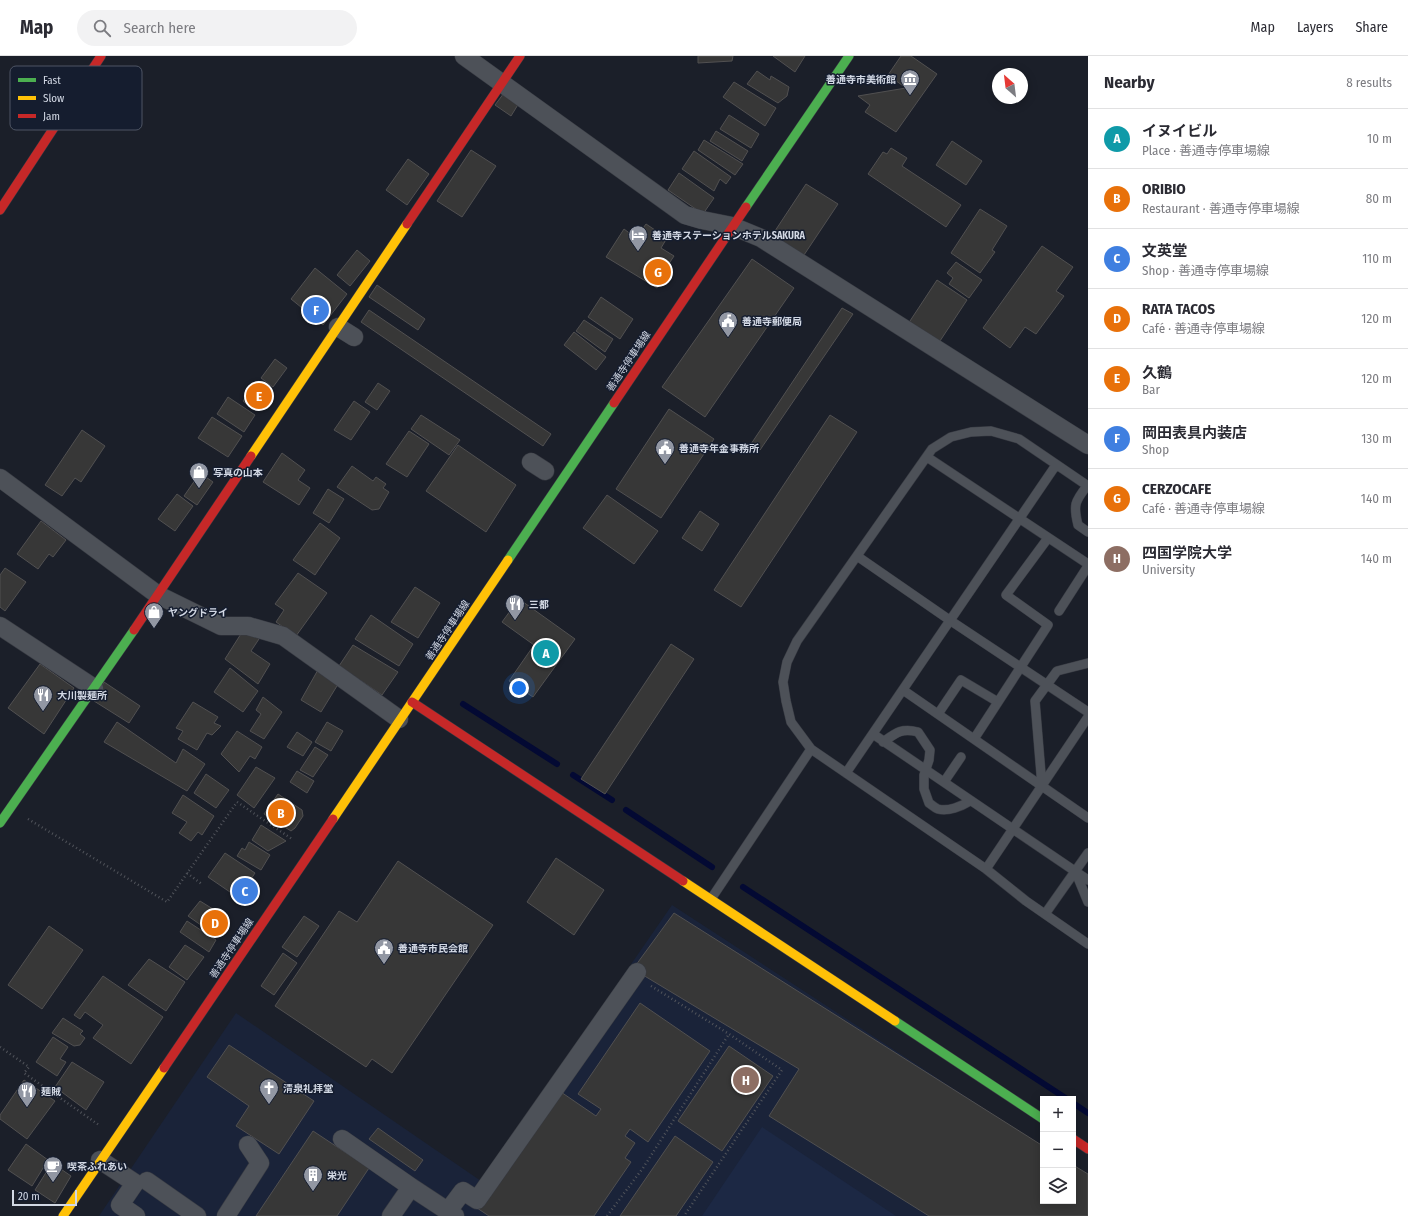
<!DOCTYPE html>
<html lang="en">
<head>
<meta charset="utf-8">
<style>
  body { margin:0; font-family:"Fira Sans Condensed","Noto Sans JP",sans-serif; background:#f2f2f3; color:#2b2b33 }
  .controls { position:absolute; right:12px; bottom:12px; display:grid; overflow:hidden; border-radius:0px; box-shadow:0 2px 10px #0003 }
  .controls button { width:36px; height:36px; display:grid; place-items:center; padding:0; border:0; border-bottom:1px solid #e1e1e2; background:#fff; color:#2b2b33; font:20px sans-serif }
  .compass { position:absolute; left:992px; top:12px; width:36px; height:36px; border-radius:50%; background:#fff; box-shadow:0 2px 10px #0003; rotate:332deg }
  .scale { position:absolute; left:12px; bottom:10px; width:65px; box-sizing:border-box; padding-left:4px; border:2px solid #d2d8e4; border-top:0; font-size:11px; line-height:14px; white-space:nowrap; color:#d2d8e4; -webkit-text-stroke:3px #151d2f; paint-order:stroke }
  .you { position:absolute; left:519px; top:632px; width:14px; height:14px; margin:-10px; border:3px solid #fff; border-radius:50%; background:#1a73e8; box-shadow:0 0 0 6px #1a73e833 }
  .badge { display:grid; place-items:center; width:26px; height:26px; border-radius:50%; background:#595c65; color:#fff; font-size:13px; font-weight:700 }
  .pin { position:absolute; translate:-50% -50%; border:2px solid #fff; box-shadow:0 1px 4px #0006 }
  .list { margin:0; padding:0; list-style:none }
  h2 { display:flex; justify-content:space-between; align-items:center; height:52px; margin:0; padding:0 16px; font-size:17px }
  h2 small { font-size:13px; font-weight:400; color:#7c7c81 }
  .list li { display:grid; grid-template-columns:26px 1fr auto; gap:12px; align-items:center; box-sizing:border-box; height:60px; padding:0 16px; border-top:1px solid #e1e1e2 }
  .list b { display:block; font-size:15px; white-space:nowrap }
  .list p { margin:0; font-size:13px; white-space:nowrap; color:#7c7c81 }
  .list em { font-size:13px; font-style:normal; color:#7c7c81 }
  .icon { flex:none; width:22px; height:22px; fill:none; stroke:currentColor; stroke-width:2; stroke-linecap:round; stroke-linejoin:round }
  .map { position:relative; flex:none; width:1088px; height:1160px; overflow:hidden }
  header { display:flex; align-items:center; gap:24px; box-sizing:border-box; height:56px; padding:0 20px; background:#fff; border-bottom:1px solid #e1e1e2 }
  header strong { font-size:19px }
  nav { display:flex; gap:22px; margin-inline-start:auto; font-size:14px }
  .search { width:280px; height:36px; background:#f2f2f3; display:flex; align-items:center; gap:10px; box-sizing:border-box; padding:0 14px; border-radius:22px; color:#7c7c81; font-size:15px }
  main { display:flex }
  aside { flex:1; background:#fff }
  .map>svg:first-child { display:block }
</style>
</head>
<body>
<header>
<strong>Map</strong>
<div class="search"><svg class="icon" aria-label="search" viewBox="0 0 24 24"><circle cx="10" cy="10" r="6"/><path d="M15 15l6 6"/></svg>Search here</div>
<nav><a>Map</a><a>Layers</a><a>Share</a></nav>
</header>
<main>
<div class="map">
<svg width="1088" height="1160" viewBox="0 0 1088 1160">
  <rect width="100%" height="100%" fill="#1b1f29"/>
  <path fill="#1a2339" d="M672,849L1043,1091V1145H1073L1088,1120V1160H99L236,957L481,1125Z"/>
  <path fill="#1c2844" d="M762,1071L896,1160H702Z"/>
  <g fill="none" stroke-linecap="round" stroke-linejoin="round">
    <path stroke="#030933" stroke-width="6" d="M463,648L557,708
      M573,719L612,744
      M626,754L712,811
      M743,831L1067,1043
      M1073,1047L1088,1057"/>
  </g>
  <path fill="#373737" stroke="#515051" d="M698,0H733L732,5L698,7Z
    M773,0H805L795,16Z
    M901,0H911L937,18L896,76L865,56L870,49L858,40L906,32L888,19Z
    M757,15L770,24L771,20L789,31L787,40L778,47L747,28Z
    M734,26L776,52L765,70L723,41Z
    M504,37L519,47L511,60L495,49Z
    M729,59L759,78L751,92L720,73Z
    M716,75L748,95L742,105L710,85Z
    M704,84L743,108L735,119L698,94Z
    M952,85L982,105L966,129L936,109Z
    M891,92L907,102L902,110L961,149L946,171L868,118L883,96L887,98Z
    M471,94L496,110L462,161L437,145Z
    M694,95L731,121L726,128L720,123L714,135L682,113Z
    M408,103L429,118L407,149L386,134Z
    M679,117L714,142L703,158L668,134Z
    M806,128L838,148L802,202L771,181Z
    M980,153L1007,170L992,194L995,196L980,217L951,197Z
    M646,168L667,182L661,192L674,200L668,209L672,211L657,232L606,201L624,173L636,182Z
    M1042,190L1073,211L1056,235L1064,240L1036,278L1025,271L1010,292L983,272Z
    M357,194L370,205L350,230L337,219Z
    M752,203L794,232L705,361L662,331Z
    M956,206L982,224L969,242L949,228L953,222L947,217Z
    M315,212L347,238L323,269L291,243Z
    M937,224L967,244L938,288L908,268Z
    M377,229L425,263L418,274L369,241Z
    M601,241L633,263L620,283L588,261Z
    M842,252L853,258L760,394L751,388Z
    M369,254L551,378L543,390L361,266Z
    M584,264L613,283L605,296L576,275Z
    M574,276L606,301L596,314L564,289Z
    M275,303L287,312L273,331L261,322Z
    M258,325L269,333L254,354L243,345Z
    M378,327L390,335L377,354L365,346Z
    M228,341L255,359L244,376L217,358Z
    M354,345L370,356L351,384L334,374Z
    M669,353L714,383L661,462L616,433Z
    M421,359L460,384L449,399L411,373Z
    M830,359L857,376L741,551L714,534Z
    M212,361L242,380L228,401L198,382Z
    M82,374L105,390L81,426L75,422L62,440L45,429Z
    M409,375L429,388L407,421L386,408Z
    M458,389L516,429L486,476L426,435Z
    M282,397L305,414L298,424L310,432L299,449L263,426Z
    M352,410L373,425L376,421L386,428L383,432L389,436L379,453L372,454L337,431Z
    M200,417L213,426L197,449L184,440Z
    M328,433L344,443L329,467L313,457Z
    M177,438L193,450L175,475L158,463Z
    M607,439L658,475L634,508L583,472Z
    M700,455L719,468L702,495L682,482Z
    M41,465L66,484L53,501L49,498L38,513L17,498Z
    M320,467L340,482L315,519L293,504Z
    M5,512L26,526L5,555L0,551V519Z
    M298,517L327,537L296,580L276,566L284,554L275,548Z
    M415,531L440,547L418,582L391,566Z
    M519,543L575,583L533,641L509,625L534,589L502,566Z
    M371,559L413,588L399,610L355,583Z
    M251,562L267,571L251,595L270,608L258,628L225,603Z
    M671,588L694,603L605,738L581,723Z
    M353,589L398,616L382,639L339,610Z
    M40,608L74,632L44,678L8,652Z
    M230,612L258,635L243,656L214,636Z
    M319,612L340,625L321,656L301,644Z
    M104,626L140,650L129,667L94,645Z
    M263,641L282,656L264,683L250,675L261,658L256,654Z
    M193,646L218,661L214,667L221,670L212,679L207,677L197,694L178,683L183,675L176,672Z
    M117,666L176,707L183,693L205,708L187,735L104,686Z
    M327,666L343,675L331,695L315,686Z
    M237,675L262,691L255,703L250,700L239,716L221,698Z
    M297,676L312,686L303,700L287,691Z
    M315,691L328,699L313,721L300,714Z
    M256,711L275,722L254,752L237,739Z
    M297,715L314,725L307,737L290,726Z
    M206,718L229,734L216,752L194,737Z
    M278,738L302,754L303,760L295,772L291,775L264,758Z
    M183,739L214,760L202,779L198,776L191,785L179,777L187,766L172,757Z
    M261,769L286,785L268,795L252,784Z
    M249,786L270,799L261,814L237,800L242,792L245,794Z
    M225,797L255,817L249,826L256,832L246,847L208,821Z
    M556,802L604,834L574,879L527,846Z
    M398,805L493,869L392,1017L372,1003L366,1011L275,950L339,855L357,866Z
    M200,845L229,863L218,881L188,860Z
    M674,857L1043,1090V1145H1073V1109L1088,1118V1160H929L769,1060L799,1013L633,913Z
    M304,860L319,870L297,901L282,891Z
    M187,865L216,884L209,896L180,876Z
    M49,870L83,894L42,953L8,929Z
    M185,889L204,901L187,924L169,911Z
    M283,897L297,907L274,939L261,930Z
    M149,903L185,926L166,955L128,929Z
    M103,920L163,961L131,1008L93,982L103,969L85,956L80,963L74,959Z
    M640,947L710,995L648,1086L630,1073L625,1080L635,1087L625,1102L631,1106L594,1160H489L477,1152L558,1034L596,1060L601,1053L578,1038Z
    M63,962L83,975L80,978L85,982L80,989L74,990L52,977Z
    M53,981L68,991L60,1003L66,1006L57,1020L36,1006Z
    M229,989L314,1045L279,1098L236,1070L249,1050L207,1021Z
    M729,990L773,1020L722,1095L678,1065Z
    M72,1006L104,1026L86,1054L55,1031Z
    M24,1024L55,1045L27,1083L0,1063V1059Z
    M378,1072L423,1104L415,1115L369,1083Z
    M313,1075L369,1112L337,1160H256Z
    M675,1080L713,1106L676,1160H620Z
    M26,1088L48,1104L32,1130L8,1114Z
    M52,1107L71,1120L55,1147L35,1134Z"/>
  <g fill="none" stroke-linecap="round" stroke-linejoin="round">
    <defs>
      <path id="lane" d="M927,401L1088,508
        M1087,430C1075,445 1073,449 1078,469L1088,476
        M1088,430L1019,383L991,375L971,376L951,381L932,393L797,585L787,606L783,626L786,645L791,666L811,693L986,813L1026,845L1088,888
        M857,500L951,565L1088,656
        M1059,555L1088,510
        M903,634L1088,762
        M938,658L961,624L998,646
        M873,678L1088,824
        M974,683L1048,569L1006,539L1048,482
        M883,686C897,676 902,672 918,676L930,694L929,704L924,719V733L929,747C932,749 935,752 938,753C948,756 962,750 970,745
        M846,717L1056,409
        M944,726L961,701
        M1042,730L1035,645L1057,615L1088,607
        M986,813L1088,661
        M1076,817L1088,846
        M711,843L811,693
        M1045,858L1088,797"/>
      <path id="street" d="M464,0L685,159L702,164L732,170L761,182L1088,389
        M338,271L354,281
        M531,406L545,415
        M0,422L158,539L221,570H248L283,580L399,663
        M0,570L94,632
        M342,1083L411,1131
        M100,1104L135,1127L120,1149L136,1160
        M147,1125L197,1160
        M448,1155L463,1135L477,1144L637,916
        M226,1160L260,1107L248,1089
        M391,1160L411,1131L455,1160"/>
      <path id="fast" d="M746,151L849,0
        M508,504L614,347
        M0,767L134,574
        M895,965L1043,1063"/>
      <path id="slow" d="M251,400L407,168
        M333,763L508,504
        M683,825L895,965
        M63,1160L164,1012"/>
      <path id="jam" d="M0,154L101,0
        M407,168L520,0
        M614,347L746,151
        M134,574L251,400
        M412,646L683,825
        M164,1012L333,763
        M1073,1083L1088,1093"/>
    </defs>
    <use href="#lane" stroke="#383b43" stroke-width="10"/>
    <use href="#street" stroke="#383b43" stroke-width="19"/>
    <use href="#fast" stroke="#383b43" stroke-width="10"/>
    <use href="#slow" stroke="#383b43" stroke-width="10"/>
    <use href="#jam" stroke="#383b43" stroke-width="10"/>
    <path stroke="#51545b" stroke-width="2.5" stroke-dasharray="1 3" stroke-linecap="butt" d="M28,763L167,846L237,746L292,783
      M187,817L203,829
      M651,930L729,978L782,1014L684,1160
      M0,991L29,1011L24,1017L99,1069
      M607,1160L643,1112L729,978"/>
    <use href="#lane" stroke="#4d5158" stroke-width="9"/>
    <use href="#street" stroke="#4d5158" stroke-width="18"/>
    <use href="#fast" stroke="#4caf50" stroke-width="9"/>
    <use href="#slow" stroke="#ffc107" stroke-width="9"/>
    <use href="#jam" stroke="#c62828" stroke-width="9"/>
  </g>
  <defs>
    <symbol id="museum-pin" viewBox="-11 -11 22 30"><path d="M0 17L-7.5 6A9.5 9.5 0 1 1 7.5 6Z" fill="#9297a3" stroke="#151d2f"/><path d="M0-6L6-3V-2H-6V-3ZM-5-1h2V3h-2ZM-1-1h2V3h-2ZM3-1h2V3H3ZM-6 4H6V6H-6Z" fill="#fff"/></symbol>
    <symbol id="hotel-pin" viewBox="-11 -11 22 30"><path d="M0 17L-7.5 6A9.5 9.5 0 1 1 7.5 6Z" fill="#9297a3" stroke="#151d2f"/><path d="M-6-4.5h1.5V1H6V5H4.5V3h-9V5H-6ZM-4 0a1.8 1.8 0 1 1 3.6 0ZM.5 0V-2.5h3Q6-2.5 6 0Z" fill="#fff"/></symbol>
    <symbol id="civic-pin" viewBox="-11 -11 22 30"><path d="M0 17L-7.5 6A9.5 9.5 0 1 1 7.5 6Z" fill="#9297a3" stroke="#151d2f"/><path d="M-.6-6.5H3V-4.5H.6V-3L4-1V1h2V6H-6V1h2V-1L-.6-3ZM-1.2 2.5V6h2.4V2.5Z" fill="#fff"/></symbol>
    <symbol id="shop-pin" viewBox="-11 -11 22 30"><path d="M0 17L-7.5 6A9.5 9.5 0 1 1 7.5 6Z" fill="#9297a3" stroke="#151d2f"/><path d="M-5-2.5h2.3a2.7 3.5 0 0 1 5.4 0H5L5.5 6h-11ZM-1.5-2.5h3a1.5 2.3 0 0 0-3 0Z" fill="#fff"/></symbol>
    <symbol id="restaurant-pin" viewBox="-11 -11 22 30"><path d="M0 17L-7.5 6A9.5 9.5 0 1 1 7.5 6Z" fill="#9297a3" stroke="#151d2f"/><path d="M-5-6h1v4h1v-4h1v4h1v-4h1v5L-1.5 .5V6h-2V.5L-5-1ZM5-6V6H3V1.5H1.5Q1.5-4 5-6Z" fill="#fff"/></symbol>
    <symbol id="church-pin" viewBox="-11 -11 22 30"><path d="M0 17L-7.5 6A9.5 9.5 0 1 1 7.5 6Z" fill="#9297a3" stroke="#151d2f"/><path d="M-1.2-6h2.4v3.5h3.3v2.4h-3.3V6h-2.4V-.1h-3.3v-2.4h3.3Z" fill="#fff"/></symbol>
    <symbol id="cafe-pin" viewBox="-11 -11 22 30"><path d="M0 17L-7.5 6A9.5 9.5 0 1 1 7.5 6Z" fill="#9297a3" stroke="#151d2f"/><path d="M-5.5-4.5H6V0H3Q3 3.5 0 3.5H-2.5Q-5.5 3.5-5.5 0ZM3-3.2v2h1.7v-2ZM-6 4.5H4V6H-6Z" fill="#fff"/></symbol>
    <symbol id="building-pin" viewBox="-11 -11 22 30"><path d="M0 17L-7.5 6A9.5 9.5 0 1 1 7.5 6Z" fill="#9297a3" stroke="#151d2f"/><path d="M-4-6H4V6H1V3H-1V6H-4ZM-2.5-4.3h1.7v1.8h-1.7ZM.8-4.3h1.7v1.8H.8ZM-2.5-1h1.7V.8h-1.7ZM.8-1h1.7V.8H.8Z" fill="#fff"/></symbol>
  </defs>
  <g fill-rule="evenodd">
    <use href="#museum-pin" x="899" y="12" width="22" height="30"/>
    <use href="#hotel-pin" x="627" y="168" width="22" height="30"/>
    <use href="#civic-pin" x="717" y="254" width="22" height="30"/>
    <use href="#civic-pin" x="654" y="381" width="22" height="30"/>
    <use href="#shop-pin" x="188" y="405" width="22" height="30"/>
    <use href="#restaurant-pin" x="504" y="537" width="22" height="30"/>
    <use href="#shop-pin" x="143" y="545" width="22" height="30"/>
    <use href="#restaurant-pin" x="32" y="628" width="22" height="30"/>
    <use href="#civic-pin" x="373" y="881" width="22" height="30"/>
    <use href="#church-pin" x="258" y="1021" width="22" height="30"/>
    <use href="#restaurant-pin" x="16" y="1024" width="22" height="30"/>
    <use href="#cafe-pin" x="42" y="1099" width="22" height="30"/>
    <use href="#building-pin" x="302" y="1108" width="22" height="30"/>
  </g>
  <g text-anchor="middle" stroke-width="3" stroke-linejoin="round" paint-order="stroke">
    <g font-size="10" font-weight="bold" fill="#d2d8e4" stroke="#151d2f" text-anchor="start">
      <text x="896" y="27" text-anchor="end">善通寺市美術館</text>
      <text x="652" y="183">善通寺ステーションホテルSAKURA</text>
      <text x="742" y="269">善通寺郵便局</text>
      <text x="679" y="396">善通寺年金事務所</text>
      <text x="213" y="420">写真の山本</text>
      <text x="529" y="552">三都</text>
      <text x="168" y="560">ヤングドライ</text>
      <text x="57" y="643">大川製麺所</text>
      <text x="398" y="896">善通寺市民会館</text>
      <text x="283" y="1036">清泉礼拝堂</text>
      <text x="41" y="1039">麺賊</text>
      <text x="67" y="1114">喫茶ふれあい</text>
      <text x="327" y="1123">栄光</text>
    </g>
    <g font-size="10" fill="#d2d8e4" stroke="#151d2f">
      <text transform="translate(628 305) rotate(-56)" y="4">善通寺停車場線</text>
      <text transform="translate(447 574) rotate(-56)" y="4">善通寺停車場線</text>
      <text transform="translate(231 892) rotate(-56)" y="4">善通寺停車場線</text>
    </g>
  </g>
  <rect x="10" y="10" width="132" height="64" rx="6" fill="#151d2f" stroke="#4e5565" stroke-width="1"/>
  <rect x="18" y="22" width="18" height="4" fill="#4caf50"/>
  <rect x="18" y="40" width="18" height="4" fill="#ffc107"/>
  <rect x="18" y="58" width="18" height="4" fill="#c62828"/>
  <g font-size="11" fill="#d2d8e4">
    <text x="43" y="28">Fast</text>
    <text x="43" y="46">Slow</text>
    <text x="43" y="64">Jam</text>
  </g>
</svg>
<div class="controls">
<button>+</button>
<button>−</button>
<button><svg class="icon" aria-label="layers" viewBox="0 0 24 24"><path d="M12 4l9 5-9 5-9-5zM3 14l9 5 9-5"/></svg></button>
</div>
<svg class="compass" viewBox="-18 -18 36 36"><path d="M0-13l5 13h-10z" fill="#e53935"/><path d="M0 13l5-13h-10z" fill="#7c7c81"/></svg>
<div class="scale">20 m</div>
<div class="you"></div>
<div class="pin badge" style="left:546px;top:597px;background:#0f9aa8">A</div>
<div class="pin badge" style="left:281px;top:757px;background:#e8710a">B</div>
<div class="pin badge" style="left:245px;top:835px;background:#3f7fe0">C</div>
<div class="pin badge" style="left:215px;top:867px;background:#e8710a">D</div>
<div class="pin badge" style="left:259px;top:340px;background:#e8710a">E</div>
<div class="pin badge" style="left:316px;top:254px;background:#3f7fe0">F</div>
<div class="pin badge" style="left:658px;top:216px;background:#e8710a">G</div>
<div class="pin badge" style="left:746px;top:1024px;background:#8d6e63">H</div>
</div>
<aside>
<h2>Nearby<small>8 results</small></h2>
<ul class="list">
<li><span class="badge" style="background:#0f9aa8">A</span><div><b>イヌイビル</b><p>Place · 善通寺停車場線</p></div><em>10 m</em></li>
<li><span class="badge" style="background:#e8710a">B</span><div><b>ORIBIO</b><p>Restaurant · 善通寺停車場線</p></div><em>80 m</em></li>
<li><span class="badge" style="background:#3f7fe0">C</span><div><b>文英堂</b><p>Shop · 善通寺停車場線</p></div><em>110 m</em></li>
<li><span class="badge" style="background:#e8710a">D</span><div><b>RATA TACOS</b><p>Café · 善通寺停車場線</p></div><em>120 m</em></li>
<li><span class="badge" style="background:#e8710a">E</span><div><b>久鶴</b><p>Bar</p></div><em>120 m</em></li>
<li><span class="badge" style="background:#3f7fe0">F</span><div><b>岡田表具内装店</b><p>Shop</p></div><em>130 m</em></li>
<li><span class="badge" style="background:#e8710a">G</span><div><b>CERZOCAFE</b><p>Café · 善通寺停車場線</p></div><em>140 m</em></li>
<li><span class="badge" style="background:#8d6e63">H</span><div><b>四国学院大学</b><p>University</p></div><em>140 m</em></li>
</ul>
</aside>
</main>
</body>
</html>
